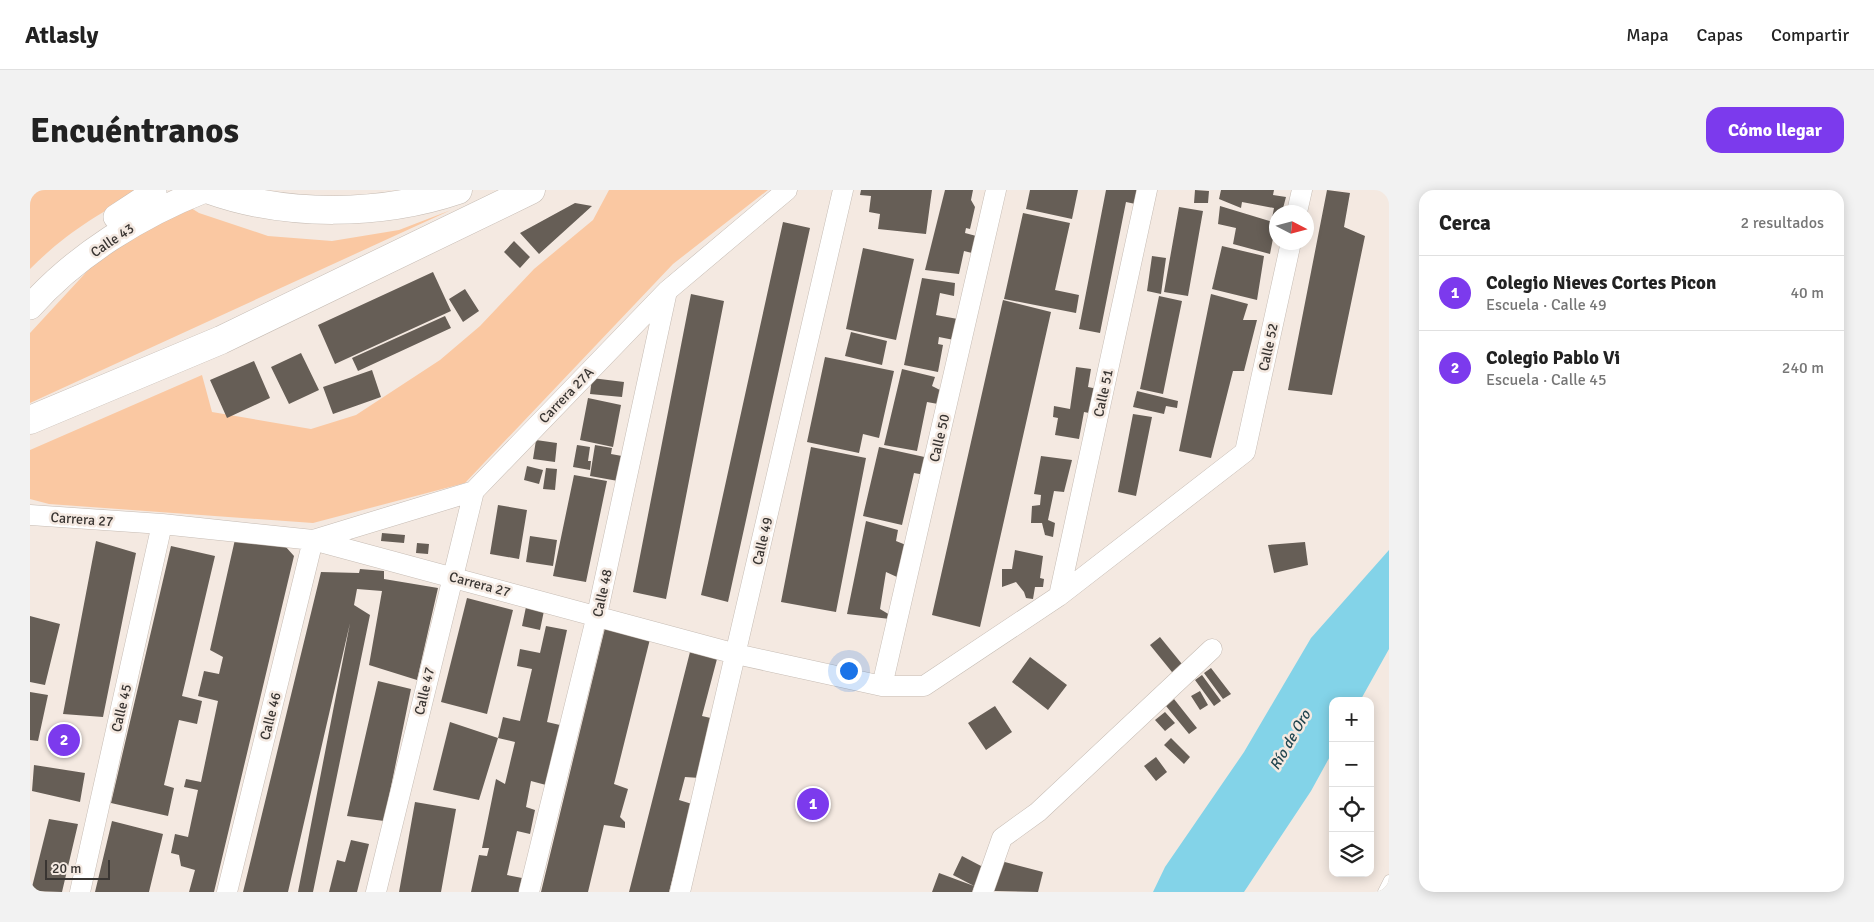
<!DOCTYPE html>
<html lang="es">
<head>
<meta charset="utf-8">
<style>
  body { margin:0; font-family:Signika,sans-serif; background:#f2f2f2; color:#222 }
  .controls { position:absolute; right:15px; bottom:15px; display:grid; overflow:hidden; border-radius:10px; box-shadow:0 2px 12px #0003 }
  .controls button { width:45px; height:45px; display:grid; place-items:center; padding:0; border:0; border-bottom:1px solid #e0e0e0; background:#fff; color:#222; font:25px sans-serif }
  .compass { position:absolute; left:1239px; top:15px; width:45px; height:45px; border-radius:50%; background:#fff; box-shadow:0 2px 12px #0003; rotate:96deg }
  .scale { position:absolute; left:15px; bottom:12px; width:65px; box-sizing:border-box; padding-left:5px; border:2px solid #393532; border-top:0; font-size:14px; line-height:18px; white-space:nowrap; color:#393532; -webkit-text-stroke:4px #f4e9e1; paint-order:stroke }
  .you { position:absolute; left:818px; top:480px; width:18px; height:18px; margin:-12px; border:4px solid #fff; border-radius:50%; background:#1a73e8; box-shadow:0 0 0 8px #1a73e833 }
  .badge { display:grid; place-items:center; width:32px; height:32px; border-radius:50%; background:#7c3aed; color:#fff; font-size:16px; font-weight:700 }
  .pin { position:absolute; translate:-50% -50%; border:2px solid #fff; box-shadow:0 1px 5px #0006 }
  .list { margin:0; padding:0; list-style:none }
  h2 { display:flex; justify-content:space-between; align-items:center; height:65px; margin:0; padding:0 20px; font-size:21px }
  h2 small { font-size:16px; font-weight:400; color:#767676 }
  .list li { display:grid; grid-template-columns:32px 1fr auto; gap:15px; align-items:center; box-sizing:border-box; height:75px; padding:0 20px; border-top:1px solid #e0e0e0 }
  .list b { display:block; font-size:19px; white-space:nowrap }
  .list p { margin:0; font-size:16px; white-space:nowrap; color:#767676 }
  .list em { font-size:16px; font-style:normal; color:#767676 }
  .icon { flex:none; width:28px; height:28px; fill:none; stroke:currentColor; stroke-width:2; stroke-linecap:round; stroke-linejoin:round }
  .map { position:relative; flex:none; width:1359px; height:702px; overflow:hidden; border-radius:15px }
  header { display:flex; align-items:center; gap:30px; box-sizing:border-box; height:70px; padding:0 25px; background:#fff; border-bottom:1px solid #e0e0e0 }
  header strong { font-size:24px }
  nav { display:flex; gap:28px; margin-inline-start:auto; font-size:18px }
  .intro { display:flex; align-items:center; justify-content:space-between; box-sizing:border-box; height:120px; padding:0 30px }
  h1 { margin:0; font-size:35px }
  .button { padding:12px 22px; border-radius:15px; background:#7c3aed; color:#fff; font-size:18px; font-weight:700 }
  main { display:flex; gap:30px; padding:0 30px }
  aside { flex:1; background:#fff; border-radius:15px; box-shadow:0 2px 12px #0003 }
  .map>svg:first-child { display:block }
</style>
</head>
<body>
<header>
<strong>Atlasly</strong>
<nav><a>Mapa</a><a>Capas</a><a>Compartir</a></nav>
</header>
<div class="intro"><h1>Encuéntranos</h1><a class="button">Cómo llegar</a></div>
<main>
<div class="map">
<svg width="1359" height="702" viewBox="0 0 1359 702">
  <rect width="100%" height="100%" fill="#f4e9e1"/>
  <path fill="#fac8a2" d="M0,0H111C67,25 36,43 0,79Z
    M579,0H738L643,74L435,293L283,333L19,314L0,309V260L172,185L182,222L281,239L326,225L410,170L450,136L504,79L563,30Z
    M158,16L169,23L238,46L302,51L369,40L421,20L0,213V143L62,76L120,35Z"/>
  <path fill="#83d3e8" d="M1359,360V459L1330,511H1303V561L1281,601L1214,702H1123L1135,677L1214,562L1281,448Z"/>
  <path fill="#665e56" d="M831,0H902L896,44L848,39L850,24L839,22L841,6L830,5Z
    M915,0H943L941,10L945,17L940,39L936,38L935,43L950,47L946,64L934,61L929,84L895,80Z
    M1000,0H1048L1042,29L996,19Z
    M1076,0H1119L1115,16L1096,12L1070,143L1049,139Z
    M1165,0L1179,1L1178,13H1164Z
    M1191,0H1244L1243,5L1256,7L1252,22H1246V29L1242,28L1244,18L1212,12L1211,18L1189,9Z
    M1297,0L1320,3L1314,37L1335,46L1302,205L1258,200Z
    M545,13L562,16L509,64L490,43Z
    M1190,16L1246,33L1240,64L1203,54L1206,38L1188,34Z
    M1149,17L1173,21L1158,106L1134,102Z
    M993,23L1040,33L1025,100L1049,105L1046,123L974,109Z
    M753,32L780,38L698,412L671,405Z
    M484,51L500,67L490,78L474,62Z
    M1192,56L1234,66L1227,110L1182,99Z
    M833,58L884,69L866,150L816,139Z
    M1122,66L1136,68L1131,104L1117,101Z
    M403,82L421,121L305,174L288,135Z
    M892,88L925,93L924,106L910,103L906,125L933,130L929,151L909,147L908,154L913,155L908,182L874,175Z
    M435,99L449,121L433,132L419,109Z
    M661,104L694,111L636,409L603,402Z
    M1181,104L1218,114L1213,130H1227L1214,181H1203L1181,268L1149,261Z
    M1129,106L1152,111L1133,204L1110,199Z
    M973,110L1021,122L950,437L902,425Z
    M415,126L421,138L328,181L322,168Z
    M821,142L857,151L852,175L815,166Z
    M271,163L289,200L259,214L241,177Z
    M795,167L864,181L849,248L833,244L829,263L777,252Z
    M224,171L240,208L197,228L180,190Z
    M1046,177L1061,179L1058,197L1068,199L1064,224L1054,222L1049,249L1025,245L1028,228L1023,227L1024,216L1040,219Z
    M872,179L905,187L902,196L912,201L908,214L897,212L887,261L854,255Z
    M342,180L351,207L303,224L293,197Z
    M562,188L594,192L592,207L560,204Z
    M1107,201L1148,211L1147,218L1136,216L1134,224L1103,217Z
    M558,208L591,215L583,257L550,250Z
    M1103,224L1122,227L1106,306L1088,302Z
    M506,250L527,253L525,272L503,269Z
    M547,255L560,257L558,271H561L560,280L543,277Z
    M565,255L582,258L581,264L592,266L588,291L560,286Z
    M781,257L836,268L806,422L751,412Z
    M849,257L899,268L895,285L884,283L872,335L833,326Z
    M1011,266L1042,270L1034,302L1024,301L1018,330L1025,333L1023,347L1015,345L1012,333H1001L1002,316L1010,315L1011,305L1004,304Z
    M497,276L513,280L509,294L494,290Z
    M516,278L527,279L525,300L513,299Z
    M544,285L577,291L556,392L523,386Z
    M468,315L497,320L489,369L460,364Z
    M836,331L868,340L866,351L876,355L867,387L856,382L850,419L860,425V429L817,424Z
    M352,343L375,345L374,353L351,351Z
    M206,345L255,356L264,366L184,702H159L165,680L151,676L149,665L141,663L145,644L158,647L168,600L154,597L156,589L171,592L188,511L168,506L174,481L189,484L193,467L180,460Z
    M500,346L527,350L523,376L496,372Z
    M66,351L106,363L73,527L33,524Z
    M1275,352L1278,375L1244,383L1238,355Z
    M387,353L399,354L398,364L386,363Z
    M141,356L185,366L152,506L172,511L167,534L149,530L134,595L144,598L138,626L81,613Z
    M985,360L1013,366L1010,388L1014,389L1013,397H1005L1003,409L996,408L994,402L986,392L972,397V379H982Z
    M330,379L354,381V389L408,398L387,490L339,475L352,401L327,399L324,415L340,425L283,702H268L320,433L258,702H213L291,382L329,383Z
    M437,408L483,420L457,524L411,512Z
    M497,412L515,416L510,440L492,436Z
    M0,426L30,434L15,495L0,492Z
    M516,436L537,440L517,532L530,535L516,595L501,591L496,617L505,620L500,644L487,641L477,685L492,688L489,702H441L449,665L457,666L459,658H452L466,589L475,594L485,552L468,548L473,527L490,531L502,479L487,476L490,459L510,463Z
    M575,438L620,449L584,594L598,599L590,627L595,632V638L574,635L558,702H511Z
    M1130,447L1156,479L1146,487L1120,455Z
    M660,462L687,469L672,526L685,529L670,588L655,587L649,610L662,614L639,702H599Z
    M1000,467L1037,495L1018,520L982,492Z
    M1181,478L1201,504L1193,509L1174,483Z
    M1172,485L1191,511L1184,516L1165,490Z
    M348,491L381,499L354,631L317,626Z
    M1170,501L1178,515L1170,520L1161,506Z
    M0,502L18,505L8,551L0,550Z
    M1144,509L1167,538L1159,544L1136,516Z
    M965,516L982,542L956,560L938,533Z
    M1135,522L1145,533L1135,541L1125,530Z
    M420,532L468,548L449,610L403,600Z
    M1141,548L1160,567L1154,574L1134,555Z
    M1126,567L1137,582L1126,591L1114,576Z
    M4,575L55,583L50,612L2,601Z
    M385,612L426,619L411,702H369Z
    M19,629L48,634L32,702L1,701Z
    M82,631L133,644L119,702H65Z
    M321,650L339,654L327,702H299L307,670L315,672Z
    M932,666L953,677L942,702H902L909,683L944,696L923,685Z
    M971,671L1013,682L1008,702L964,701Z"/>
  <g fill="none" stroke-linecap="round" stroke-linejoin="round">
    <defs>
      <path id="service" d="M1353,702L1359,690"/>
      <path id="minor" d="M1267,22L1272,0
        M0,325L132,334L283,350L706,464L852,496H894L1029,406L1215,262L1261,52
        M1029,406L1117,0
        M852,496L966,0
        M50,702L132,334
        M197,702L283,350L444,301L637,101L757,0
        M346,702L444,301
        M499,702L567,425L637,101
        M650,702L813,0
        M953,702L972,648L1008,622L1182,459"/>
      <path id="tertiary" d="M86,27L124,2
        M0,117C46,65 111,25 175,0"/>
      <path id="trunk" d="M180,0C256,27 351,26 428,0
        M0,230L191,150L501,0"/>
    </defs>
    <use href="#service" stroke="#c6bcb4" stroke-width="11"/>
    <use href="#minor" stroke="#c6bcb4" stroke-width="21"/>
    <use href="#tertiary" stroke="#c6bcb4" stroke-width="26"/>
    <use href="#trunk" stroke="#c6bcb4" stroke-width="29"/>
    <use href="#service" stroke="#fff" stroke-width="10"/>
    <use href="#minor" stroke="#fff" stroke-width="20"/>
    <use href="#tertiary" stroke="#fff" stroke-width="25"/>
    <use href="#trunk" stroke="#fff" stroke-width="28"/>
  </g>
  <g text-anchor="middle" stroke-width="5" stroke-linejoin="round" paint-order="stroke">
    <g font-size="14" fill="#393532" stroke="#f4e9e1">
      <text transform="translate(82 50) rotate(-34)" y="5">Calle 43</text>
      <text transform="translate(1238 157) rotate(-78)" y="5">Calle 52</text>
      <text transform="translate(1073 203) rotate(-78)" y="5">Calle 51</text>
      <text transform="translate(536 205) rotate(-46)" y="5">Carrera 27A</text>
      <text transform="translate(909 248) rotate(-77)" y="5">Calle 50</text>
      <text transform="translate(52 329) rotate(4)" y="5">Carrera 27</text>
      <text transform="translate(732 351) rotate(-77)" y="5">Calle 49</text>
      <text transform="translate(450 394) rotate(15)" y="5">Carrera 27</text>
      <text transform="translate(572 403) rotate(-78)" y="5">Calle 48</text>
      <text transform="translate(394 501) rotate(-77)" y="5">Calle 47</text>
      <text transform="translate(91 518) rotate(-77)" y="5">Calle 45</text>
      <text transform="translate(240 526) rotate(-76)" y="5">Calle 46</text>
    </g>
    <g font-size="15" font-style="italic" fill="#1f444e" stroke="#f4e9e1">
      <text transform="translate(1260 550) rotate(-60)" y="5">Río de Oro</text>
    </g>
  </g>
</svg>
<div class="controls">
<button>+</button>
<button>−</button>
<button><svg class="icon" aria-label="locate" viewBox="0 0 24 24"><circle cx="12" cy="12" r="6"/><path d="M12 2v4M12 18v4M2 12h4M18 12h4"/></svg></button>
<button><svg class="icon" aria-label="layers" viewBox="0 0 24 24"><path d="M12 4l9 5-9 5-9-5zM3 14l9 5 9-5"/></svg></button>
</div>
<svg class="compass" viewBox="-18 -18 36 36"><path d="M0-13l5 13h-10z" fill="#e53935"/><path d="M0 13l5-13h-10z" fill="#767676"/></svg>
<div class="scale">20 m</div>
<div class="you"></div>
<div class="pin badge" style="left:783px;top:614px">1</div>
<div class="pin badge" style="left:34px;top:550px">2</div>
</div>
<aside>
<h2>Cerca<small>2 resultados</small></h2>
<ul class="list">
<li><span class="badge">1</span><div><b>Colegio Nieves Cortes Picon</b><p>Escuela · Calle 49</p></div><em>40 m</em></li>
<li><span class="badge">2</span><div><b>Colegio Pablo Vi</b><p>Escuela · Calle 45</p></div><em>240 m</em></li>
</ul>
</aside>
</main>
</body>
</html>
